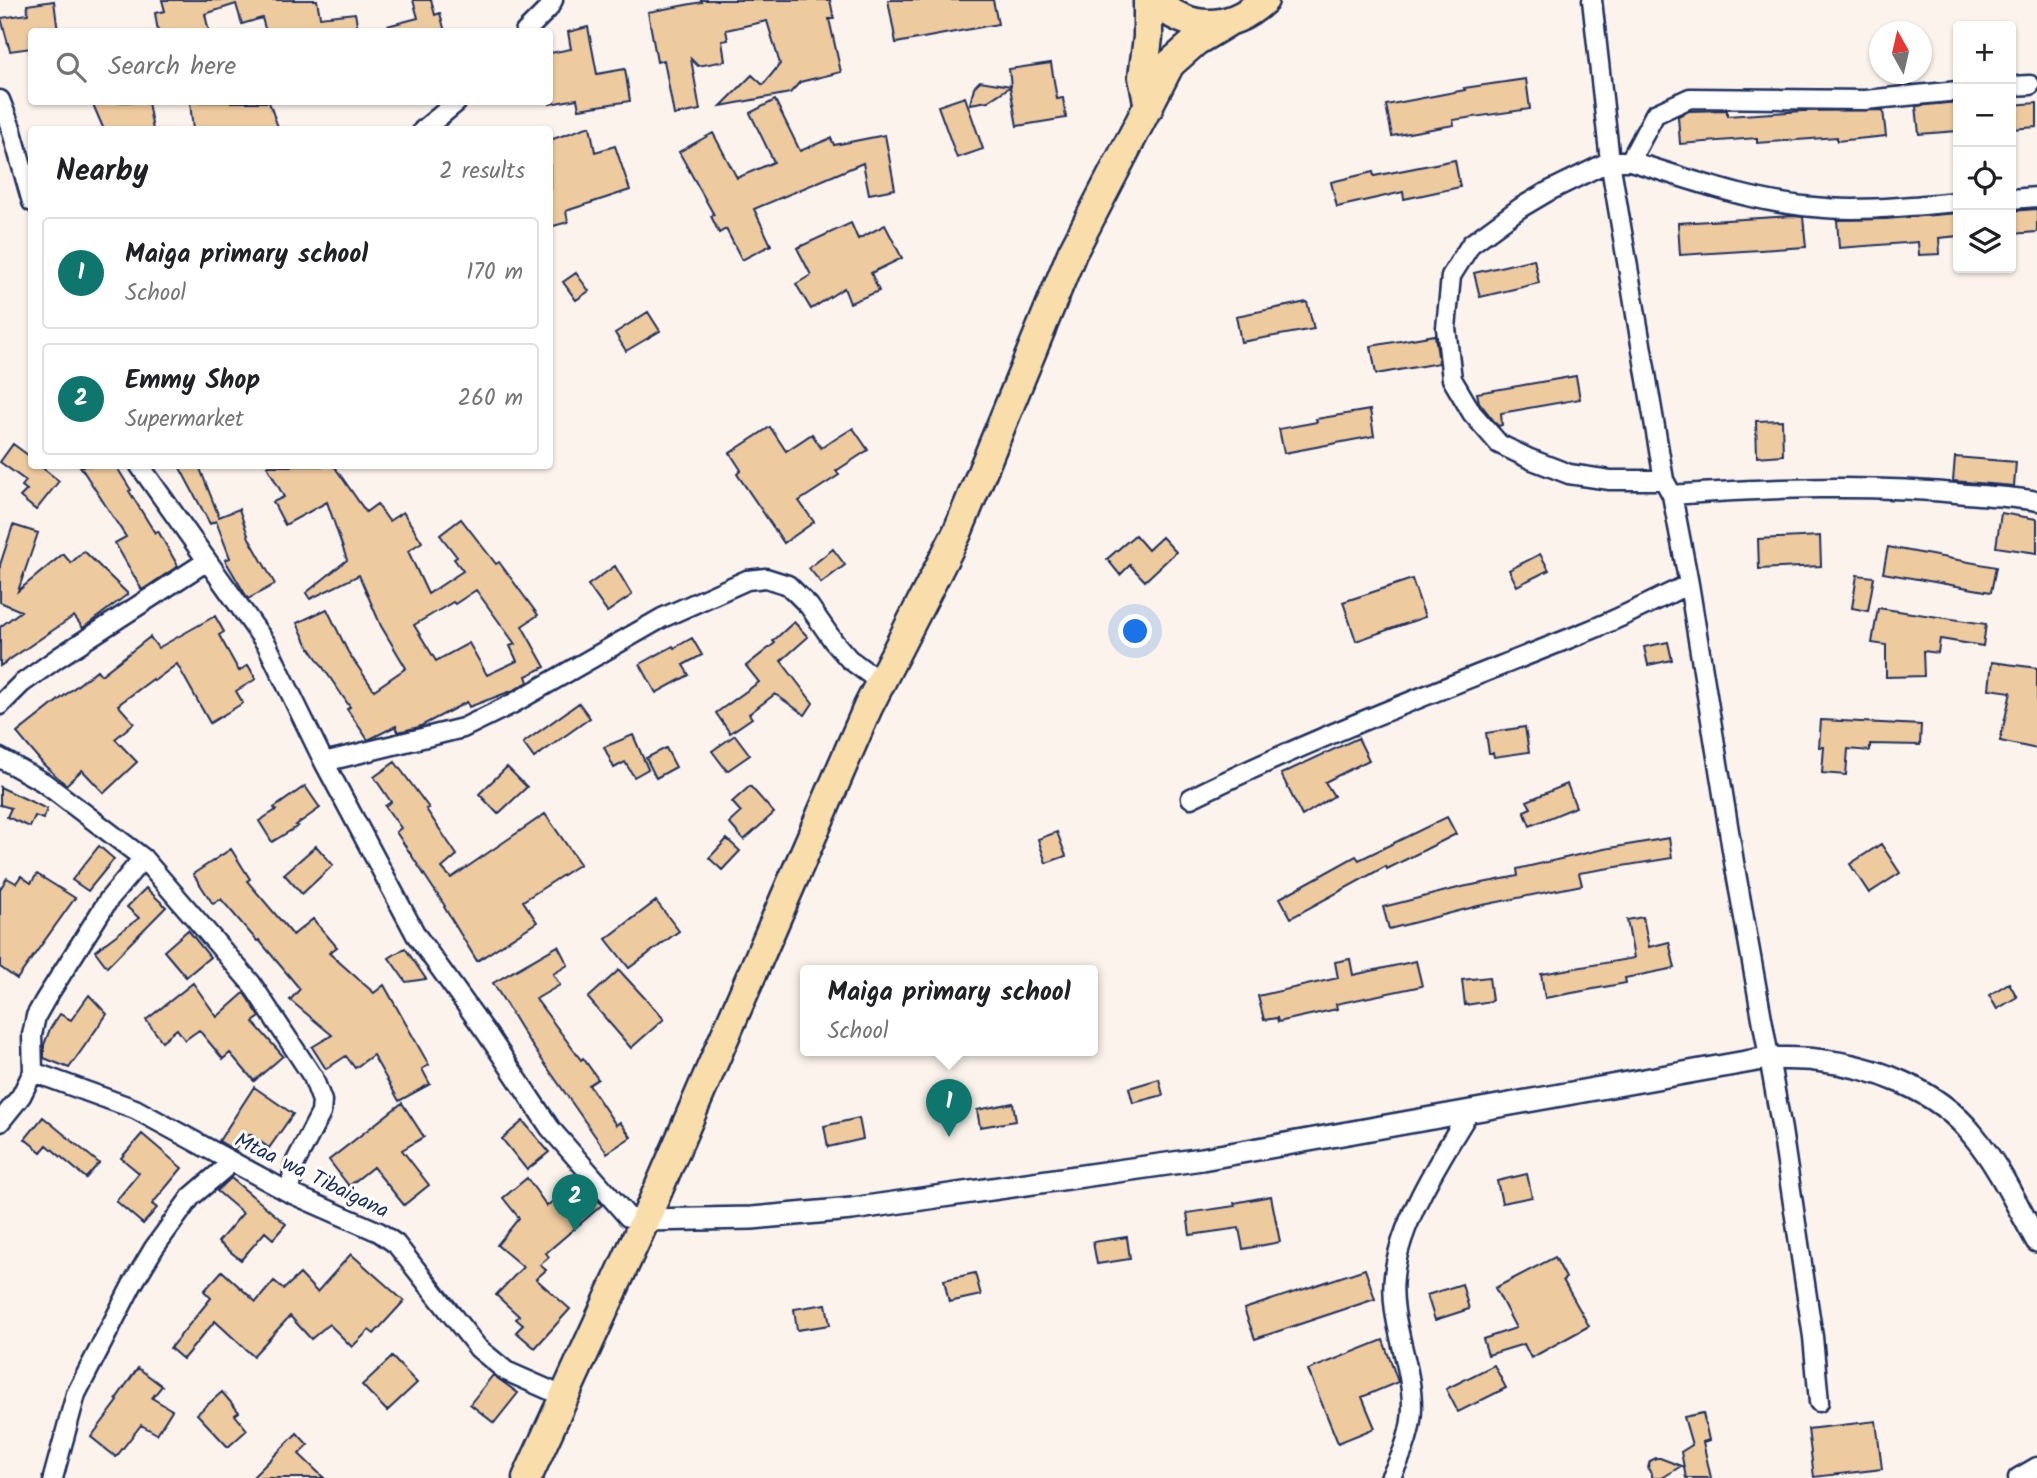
<!DOCTYPE html>
<html lang="en">
<head>
<meta charset="utf-8">
<style>
  body { margin:0; font-family:Kalam,sans-serif; background:#f6f6f6; color:#202124 }
  .controls { position:absolute; right:21px; top:21px; display:grid; overflow:hidden; border-radius:7px; box-shadow:0 2px 5px #0004 }
  .controls button { width:63px; height:63px; display:grid; place-items:center; padding:0; border:0; border-bottom:2px solid #e0e0e0; background:#fff; color:#202124; font:35px sans-serif }
  .compass { position:absolute; left:1869px; top:21px; width:63px; height:63px; border-radius:50%; background:#fff; box-shadow:0 2px 5px #0004; rotate:352deg }
  .you { position:absolute; left:1136px; top:632px; width:24px; height:24px; margin:-18px; border:5px solid #fff; border-radius:50%; background:#1a73e8; box-shadow:0 0 0 10px #1a73e833 }
  .badge { display:grid; place-items:center; width:46px; height:46px; border-radius:50%; background:#0f766e; color:#fff; font-size:23px; font-weight:700 }
  .pin { position:absolute; translate:-50% -58px; filter:drop-shadow(0 2px 4px #0008) }
  .pin::after { content:''; position:absolute; top:37px; width:24px; height:21px; background:inherit; clip-path:polygon(0 0,100% 0,50% 100%) }
  .popup { position:absolute; left:800px; top:965px; width:298px; height:91px; box-sizing:border-box; display:grid; place-content:center; border-radius:7px; background:#fff; filter:drop-shadow(0 2px 5px #0005); font-size:23px; white-space:nowrap; color:#757577 }
  .popup b { font-size:26px; color:#202124 }
  .popup::after { content:''; position:absolute; left:50%; top:100%; margin-left:-14px; border:14px solid transparent; border-top-color:#fff }
  .list { margin:0; padding:0; list-style:none }
  h2 { display:flex; justify-content:space-between; align-items:center; height:91px; margin:0; padding:0 28px; font-size:30px }
  h2 small { font-size:23px; font-weight:400; color:#757577 }
  .list li { display:grid; grid-template-columns:46px 1fr auto; gap:21px; align-items:center; box-sizing:border-box; height:112px; margin:0 14px 14px; padding:0 14px; border:2px solid #e0e0e0; border-radius:7px }
  .list b { display:block; font-size:26px; white-space:nowrap }
  .list p { margin:0; font-size:23px; white-space:nowrap; color:#757577 }
  .list em { font-size:23px; font-style:normal; color:#757577 }
  .icon { flex:none; width:38px; height:38px; fill:none; stroke:currentColor; stroke-width:2; stroke-linecap:round; stroke-linejoin:round }
  .map { position:relative; flex:none; width:2037px; height:1478px; overflow:hidden }
  .search { position:absolute; background:#fff; box-shadow:0 2px 5px #0004; left:28px; top:28px; width:525px; height:77px; display:flex; align-items:center; gap:18px; box-sizing:border-box; padding:0 24px; border-radius:7px; color:#757577; font-size:26px }
  .panel { position:absolute; background:#fff; box-shadow:0 2px 5px #0004; left:28px; top:126px; width:525px; height:343px; border-radius:7px }
  .map>svg:first-child { display:block }
</style>
</head>
<body>
<div class="map">
<svg width="2037" height="1478" viewBox="0 0 2037 1478">
  <rect width="100%" height="100%" fill="#fcf4ec"/>
  <filter id="ink" filterUnits="userSpaceOnUse"><feTurbulence type="fractalNoise" baseFrequency=".0143" numOctaves="2"/><feDisplacementMap in="SourceGraphic" scale="14" xChannelSelector="R" yChannelSelector="G"/><feConvolveMatrix kernelMatrix="1 2 1 2 8 2 1 2 1" color-interpolation-filters="sRGB"/></filter>
  <g filter="url(#ink)">
    <path fill="#eeca9f" stroke="#1b2f5e" stroke-width="2" fill-rule="evenodd" d="M162,0H317L320,17L355,13L358,29L345,32H266L262,18L242,24L236,4L205,14L209,32H158L155,13L165,11Z
      M413,0H431L435,15L440,13L445,32H388L387,26L418,18Z
      M701,0H830L834,19H829L841,72L800,82L790,93L721,106L752,75L763,85L780,64L767,21L726,30L728,40L722,41L725,61L698,66L691,59L700,110L674,115L664,60L657,62L648,12L702,2Z
      M888,0H993L998,24L896,43Z
      M54,1L58,32H32V48L10,51L1,18L28,14L27,5Z
      M588,27L597,74L625,69L630,101L579,109L577,99L550,104V53L571,49L568,32Z
      M1051,63L1057,99L1063,98L1066,118L1017,126L1010,87L988,101L970,104L974,87L980,81L1011,86L1009,69Z
      M1526,79L1530,109L1453,120L1454,125L1392,136L1386,105L1465,90L1464,88Z
      M965,97L983,149L957,158L938,106Z
      M775,100L800,151L831,138L834,145L885,135L895,189L869,194L863,163L754,209L771,245L742,260L726,229L719,233L711,216L714,215L679,152L713,133L737,178L774,162L750,113Z
      M92,102H148L153,130H104Z
      M190,102H269L279,130H257L255,125L242,130H193Z
      M1958,102V131L1919,134L1916,106Z
      M2037,103V127L2011,129V105Z
      M1727,110V116L1803,111L1883,110L1886,136L1837,141V137L1757,143V138L1680,144L1678,116L1689,111Z
      M590,126L595,152L615,146L630,190L566,211L568,222L550,227V140Z
      M1455,160L1460,187L1404,199L1403,192L1337,207L1331,182L1373,172L1374,176Z
      M2037,209V232L2011,234V211Z
      M1958,213V236L1939,238L1940,254L1919,255L1918,242L1839,248L1837,220L1886,219Z
      M1793,216L1803,217L1806,247L1680,255L1678,223Z
      M851,223L858,239L885,225L902,258L871,273L879,291L850,303L844,288L811,309L796,284L811,275L797,248Z
      M1534,259L1539,283L1480,297L1474,273Z
      M576,273L589,291L576,300L563,282Z
      M1307,302L1314,329L1241,342L1236,316Z
      M648,312L660,331L626,351L615,333Z
      M1435,335L1439,363L1376,374L1371,346Z
      M1576,376L1580,399L1501,413L1502,425L1498,426L1479,402L1477,393Z
      M1370,410L1374,436L1284,453L1279,429L1317,422L1316,419Z
      M1782,420L1783,455L1757,457L1756,421Z
      M770,427L786,451L812,434L821,448L853,428L868,450L836,471L839,475L799,501L814,522L784,543L737,474L741,470L730,453Z
      M13,444L32,458V466H40L59,481L36,510L20,497L27,490L22,486L26,481L0,462Z
      M1955,457L2016,462L2014,486L1953,481Z
      M80,466H116L131,490L129,491L155,533L158,531L178,566L142,590L115,543L126,537Z
      M179,466H199L219,517L239,509L249,538L275,584L248,599L225,560L230,558L216,521L210,524Z
      M267,466H334L366,512L377,504L389,521L403,512L422,542L408,551L428,594L463,571L454,559L457,557L440,535L461,519L496,564L499,562L538,615L522,626L545,667L526,676L528,682L514,690L469,707L467,702L419,727L398,732L396,726L368,740L347,709L350,707L307,644L297,623L327,609L348,652L374,690L406,668L381,626L359,575L310,599L306,593L347,560L327,502L285,525L273,502L284,497ZM476,590L515,644L510,646L517,661L487,675L469,643L436,661L414,625L453,602L455,604Z
      M2001,513L2037,519V553L1996,547Z
      M13,525L38,533L18,591L63,554L71,563L84,551L128,594L83,628L74,616L0,666V627L21,611L0,602V565Z
      M1135,535L1148,550L1162,537L1176,552L1145,581L1130,565L1120,575L1107,559Z
      M1820,536L1821,566L1759,569L1758,539Z
      M1888,547L1996,567L1991,592L1883,573Z
      M833,549L845,565L821,583L809,568Z
      M1540,554L1549,570L1517,586L1509,570Z
      M615,566L632,595L607,612L588,585Z
      M1857,575L1874,577L1868,611L1852,608Z
      M1412,579L1425,617L1356,641L1343,602Z
      M1878,608L1986,624L1983,646L1940,639L1938,653L1923,651L1924,676L1886,677V645L1872,643Z
      M215,616L224,632L219,635L239,671L248,665L256,679L236,691L243,703L210,723L177,664L154,681L153,679L118,705L134,723L115,739L137,762L104,793L82,770L66,785L43,764L17,733L97,670L101,675L150,637L158,648Z
      M794,622L808,637L781,661L813,703L805,715L775,694L749,714L752,718L730,733L716,713L759,682L746,666L775,643L773,641Z
      M692,638L702,655L683,665L689,675L656,693L640,664L673,646L674,648Z
      M1668,642L1672,660L1648,665L1644,647Z
      M1992,662L2037,668V749L2000,741L2011,692L1989,689Z
      M579,703L590,718L534,758L523,743Z
      M1821,720L1921,725L1920,745L1870,744V751L1848,749L1846,775L1822,773L1824,747H1819Z
      M1525,727L1529,752L1494,757L1493,753H1489L1486,733Z
      M633,735L648,769L634,777L625,762L614,768L604,747Z
      M735,735L750,755L727,771L712,751Z
      M1358,738L1369,760L1325,782L1334,796L1302,816L1281,774Z
      M666,748L676,767L656,778L646,758Z
      M395,762L429,808L426,809L457,855L442,868L451,878L545,814L580,864L523,901L537,922L477,961L444,907L445,906L396,832L401,828L385,806L391,802L374,777Z
      M507,767L527,787L498,814L479,794Z
      M1567,784L1576,807L1530,826L1524,811L1531,808L1527,801Z
      M305,786L320,808L296,825L298,826L272,842L259,821L276,810L274,808Z
      M750,786L774,813L744,840L729,823L741,812L732,802Z
      M0,787L47,809L43,819L35,816L30,827L7,817L11,808L0,805Z
      M1447,817L1456,834L1387,869L1386,866L1291,918L1280,898L1356,856L1359,860Z
      M1057,832L1066,856L1046,863L1038,839Z
      M1669,838L1672,858L1579,873L1582,885L1478,906L1389,929L1383,907L1462,887L1518,876L1517,869L1604,849Z
      M727,839L740,851L722,870L709,858Z
      M1881,844L1900,873L1869,893L1850,864Z
      M99,846L114,859L88,891L72,880Z
      M316,846L333,865L302,894L284,874Z
      M231,849L250,879L247,881L293,935L313,919L337,947L329,953L374,993L384,985L429,1065L422,1069L430,1084L399,1101L373,1055L355,1068L346,1056L326,1069L312,1047L332,1035L290,1000L300,989L259,940L257,941L221,899L213,904L193,874Z
      M37,874L75,898L17,979L0,967V889L7,878L16,883L21,876L31,883Z
      M146,888L166,907L107,967L95,951L139,918L127,907Z
      M656,901L679,931L629,968L606,939Z
      M1643,917L1649,947L1669,942L1675,968L1625,978L1626,983L1545,998L1541,974L1634,958L1627,920Z
      M188,930L210,957L186,977L164,951Z
      M558,946L568,965L553,974L560,985L536,999L581,1060L583,1058L598,1079L589,1085L616,1125L620,1122L631,1137L607,1153L526,1037L493,983Z
      M405,948L426,979L406,982L389,958Z
      M1350,959L1353,975L1416,961L1422,986L1336,1004L1337,1009L1278,1022L1277,1018L1264,1020L1258,996L1338,978L1335,962Z
      M619,970L664,1019L631,1048L588,998Z
      M1489,977L1492,1001L1465,1005L1462,980Z
      M193,983L217,1017L244,993L260,1017L253,1022L283,1056L254,1081L230,1053L223,1059L199,1030L185,1040L177,1029L162,1041L146,1020Z
      M2009,983L2017,997L1997,1009L1989,995Z
      M89,995L107,1014L69,1068L44,1058V1045L50,1029L60,1014L71,1020Z
      M1159,1079L1163,1095L1133,1103L1129,1088Z
      M254,1087L293,1114L269,1148L250,1134L234,1150L219,1141Z
      M402,1103L424,1137L402,1150L429,1185L404,1205L373,1167L349,1186L329,1160Z
      M1013,1103L1016,1121L980,1127L977,1110Z
      M43,1117L99,1163L86,1178L47,1145L41,1152L25,1139Z
      M859,1118L863,1139L828,1147L824,1126Z
      M523,1121L549,1152L527,1170L502,1139Z
      M142,1134L182,1168L152,1204L157,1208L143,1224L116,1201L139,1173L121,1158Z
      M1527,1174L1532,1197L1502,1203L1497,1181Z
      M231,1178L286,1224L273,1239L265,1232L241,1260L218,1242L243,1213L217,1191Z
      M527,1178L547,1206L579,1179L602,1205L546,1253L549,1257L540,1265L546,1270L536,1279L570,1309L535,1348L516,1332L523,1325L516,1319L519,1316L496,1295L523,1267L497,1245L519,1218L503,1198Z
      M1271,1196L1280,1242L1243,1249L1239,1228L1190,1235L1187,1213L1235,1206L1234,1203Z
      M1127,1237L1130,1259L1097,1264L1093,1242Z
      M351,1254L404,1301L374,1334L369,1330L352,1347L329,1324L311,1339L290,1316L253,1356L215,1321L183,1359L170,1348L211,1298L204,1291L222,1271L256,1302L274,1281L284,1289L300,1274L317,1292Z
      M1555,1257L1566,1278L1563,1280L1589,1326L1531,1358L1524,1344L1488,1355L1483,1339L1516,1328L1495,1288Z
      M1365,1269L1375,1299L1255,1339L1244,1309Z
      M975,1273L981,1295L949,1302L944,1280Z
      M1462,1284L1469,1309L1435,1320L1427,1295Z
      M826,1304L830,1325L797,1330L794,1309Z
      M1383,1340L1398,1382L1362,1397L1375,1428L1338,1443L1308,1370Z
      M392,1357L417,1383L387,1411L362,1385Z
      M1494,1365L1506,1388L1458,1412L1446,1389Z
      M138,1368L162,1386L152,1398L172,1410L157,1434L141,1425L116,1457L91,1437L118,1401L116,1399Z
      M493,1375L518,1393L494,1423L470,1404Z
      M222,1392L239,1412L235,1415L247,1430L228,1447L197,1414Z
      M1703,1413L1709,1440L1703,1442L1711,1478H1686L1681,1452L1692,1445L1684,1417Z
      M1876,1421L1882,1469L1814,1477L1808,1429Z
      M297,1433L308,1445L299,1454L324,1478H252Z
      M1656,1458H1660L1681,1466L1662,1478H1653L1648,1468L1650,1461Z"/>
    <g fill="none" stroke-linecap="round" stroke-linejoin="round">
      <defs>
        <path id="minor" d="M1592,0L1610,161L1664,480L1672,495L1689,584L1734,862L1782,1130L1813,1337L1819,1402
          M525,32L548,9L553,0
          M2011,86L2030,85
          M0,100L11,128L32,202
          M423,130L457,102
          M1630,161L1655,114L1690,98L1865,100L1958,91
          M2011,199L2037,197
          M140,466L267,645L324,762L416,935L488,1035L550,1128L628,1217L645,1220
          M1664,480H1610L1569,474L1530,459L1499,444L1472,413L1452,379L1446,328L1451,276L1471,244L1520,208L1547,192L1610,161H1630C1690,179 1750,202 1813,207C1861,212 1910,206 1958,202
          M1672,495C1771,488 1868,484 1967,494C1991,496 2014,497 2037,501
          M0,705L21,684L59,657L207,561
          M0,758L43,782L143,858L251,983L313,1077L322,1101L321,1113L294,1165L290,1193
          M324,762L463,728L512,704L662,618L747,580L766,578L788,585L809,606L834,642L849,659L880,682
          M1191,798C1318,735 1451,686 1583,633C1619,619 1654,601 1689,584
          M33,1072L135,1109L290,1193L379,1232L396,1244L478,1348L506,1371L565,1397
          M0,1122L21,1096L33,1072L32,1035L36,1016L45,1000L109,899L143,858
          M53,1478L76,1394L132,1285L154,1248L191,1197L232,1162
          M1390,1478C1401,1458 1412,1431 1412,1407C1412,1363 1389,1321 1394,1276C1399,1223 1442,1156 1469,1112
          M2018,1478L2037,1467"/>
        <path id="tertiary" d="M645,1220L752,1218L852,1209L1202,1159L1768,1058C1784,1059 1801,1058 1816,1060C1873,1066 1937,1089 1973,1135C1999,1166 2017,1206 2037,1241"/>
        <path id="trunk" d="M1148,0V37L1143,77L1149,107
          M1154,0C1189,32 1229,32 1264,0
          M527,1478L645,1220L868,707L957,533L1072,253L1170,64L1196,41L1226,23"/>
      </defs>
      <use href="#minor" stroke="#1b2f5e" stroke-width="23"/>
      <use href="#tertiary" stroke="#1b2f5e" stroke-width="26"/>
      <use href="#trunk" stroke="#1b2f5e" stroke-width="33"/>
      <use href="#minor" stroke="#fff" stroke-width="18"/>
      <use href="#tertiary" stroke="#fff" stroke-width="21"/>
      <use href="#trunk" stroke="#f9deab" stroke-width="28"/>
    </g>
  </g>
  <g text-anchor="middle" stroke-width="6" stroke-linejoin="round" paint-order="stroke">
    <g font-size="21" fill="#1b2f5e" stroke="#fff">
      <text transform="translate(312 1175) rotate(26)" y="7">Mtaa wa Tibaigana</text>
    </g>
  </g>
</svg>
<div class="controls">
<button>+</button>
<button>−</button>
<button><svg class="icon" aria-label="locate" viewBox="0 0 24 24"><circle cx="12" cy="12" r="6"/><path d="M12 2v4M12 18v4M2 12h4M18 12h4"/></svg></button>
<button><svg class="icon" aria-label="layers" viewBox="0 0 24 24"><path d="M12 4l9 5-9 5-9-5zM3 14l9 5 9-5"/></svg></button>
</div>
<svg class="compass" viewBox="-18 -18 36 36"><path d="M0-13l5 13h-10z" fill="#e53935"/><path d="M0 13l5-13h-10z" fill="#757577"/></svg>
<div class="you"></div>
<div class="pin badge" style="left:949px;top:1137px">1</div>
<div class="popup"><b>Maiga primary school</b>School</div>
<div class="pin badge" style="left:575px;top:1232px">2</div>
<div class="search"><svg class="icon" aria-label="search" viewBox="0 0 24 24"><circle cx="10" cy="10" r="6"/><path d="M15 15l6 6"/></svg>Search here</div>
<section class="panel">
<h2>Nearby<small>2 results</small></h2>
<ul class="list">
<li><span class="badge">1</span><div><b>Maiga primary school</b><p>School</p></div><em>170 m</em></li>
<li><span class="badge">2</span><div><b>Emmy Shop</b><p>Supermarket</p></div><em>260 m</em></li>
</ul>
</section>
</div>
</body>
</html>
